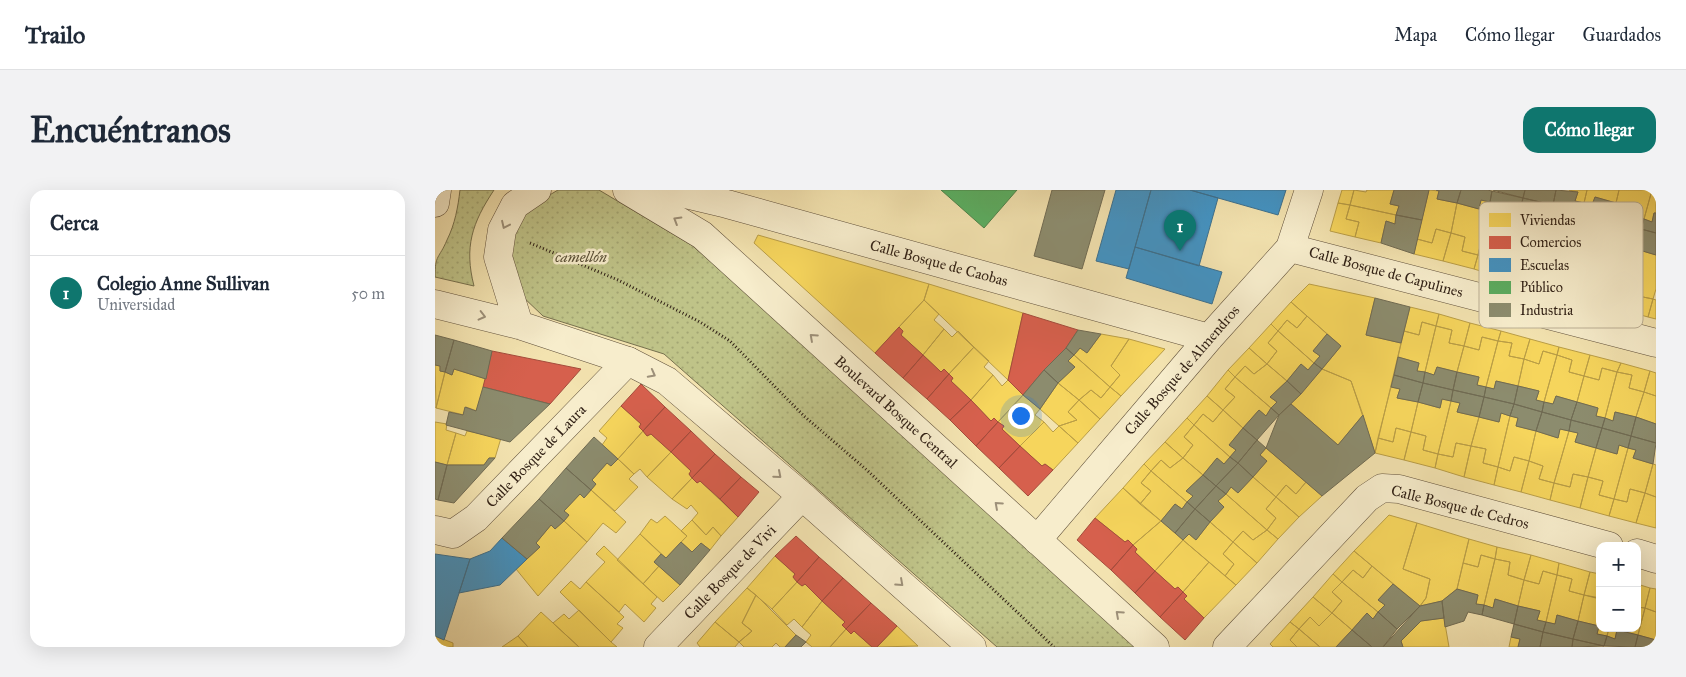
<!DOCTYPE html>
<html lang="es">
<head>
<meta charset="utf-8">
<style>
  body { margin:0; font-family:"IM FELL Great Primer",serif; background:#f2f2f3; color:#1f2937 }
  .controls { position:absolute; right:15px; bottom:15px; display:grid; overflow:hidden; border-radius:10px; box-shadow:0 5px 20px #0002 }
  .controls button { width:45px; height:45px; display:grid; place-items:center; padding:0; border:0; border-bottom:1px solid #e0e1e3; background:#fff; color:#1f2937; font:25px sans-serif }
  .you { position:absolute; left:585px; top:225px; width:18px; height:18px; margin:-12px; border:4px solid #fff; border-radius:50%; background:#1a73e8; box-shadow:0 0 0 8px #1a73e833 }
  .badge { display:grid; place-items:center; width:32px; height:32px; border-radius:50%; background:#0f766e; color:#fff; font-size:16px; font-weight:700 }
  .pin { position:absolute; translate:-50% -41px; filter:drop-shadow(0 1px 2px #0008) }
  .pin::after { content:''; position:absolute; top:26px; width:18px; height:15px; background:inherit; clip-path:polygon(0 0,100% 0,50% 100%) }
  .list { margin:0; padding:0; list-style:none }
  h2 { display:flex; justify-content:space-between; align-items:center; height:65px; margin:0; padding:0 20px; font-size:21px }
  h2 small { font-size:16px; font-weight:400; color:#747a83 }
  .list li { display:grid; grid-template-columns:32px 1fr auto; gap:15px; align-items:center; box-sizing:border-box; height:75px; padding:0 20px; border-top:1px solid #e0e1e3 }
  .list b { display:block; font-size:19px; white-space:nowrap }
  .list p { margin:0; font-size:16px; white-space:nowrap; color:#747a83 }
  .list em { font-size:16px; font-style:normal; color:#747a83 }
  .map { position:relative; flex:none; width:1221px; height:457px; overflow:hidden; border-radius:15px }
  header { display:flex; align-items:center; gap:30px; box-sizing:border-box; height:70px; padding:0 25px; background:#fff; border-bottom:1px solid #e0e1e3 }
  header strong { font-size:24px }
  nav { display:flex; gap:28px; margin-inline-start:auto; font-size:18px }
  .intro { display:flex; align-items:center; justify-content:space-between; box-sizing:border-box; height:120px; padding:0 30px }
  h1 { margin:0; font-size:35px }
  .button { padding:12px 22px; border-radius:15px; background:#0f766e; color:#fff; font-size:18px; font-weight:700 }
  main { display:flex; gap:30px; padding:0 30px }
  aside { flex:1; background:#fff; border-radius:15px; box-shadow:0 5px 20px #0002 }
  .map>svg:first-child { display:block }
</style>
</head>
<body>
<header>
<strong>Trailo</strong>
<nav><a>Mapa</a><a>Cómo llegar</a><a>Guardados</a></nav>
</header>
<div class="intro"><h1>Encuéntranos</h1><a class="button">Cómo llegar</a></div>
<main>
<aside>
<h2>Cerca<small></small></h2>
<ul class="list">
<li><span class="badge">1</span><div><b>Colegio Anne Sullivan</b><p>Universidad</p></div><em>50 m</em></li>
</ul>
</aside>
<div class="map">
<svg width="1221" height="457" viewBox="0 0 1221 457">
  <defs>
    <pattern id="park-dots" width="8" height="8" patternUnits="userSpaceOnUse" patternTransform="scale(1.25)"><rect width="8" height="8" fill="#bfc388"/><path d="M2 2h.1M6 6h.1" fill="none" stroke="#a4a774" stroke-width="1.8" stroke-linecap="round"/></pattern>
  </defs>
  <rect width="100%" height="100%" fill="#f3e3b0"/>
  <filter id="stains"><feTurbulence type="fractalNoise" baseFrequency=".004" numOctaves="4"/><feColorMatrix values="0 0 0 0 .2 0 0 0 0 .09 0 0 0 0 .02 0 0 0 .5 -.17"/></filter>
  <radialGradient id="worn" r=".72"><stop offset=".6" stop-color="#630" stop-opacity="0"/><stop offset="1" stop-color="#630" stop-opacity=".3"/></radialGradient>
  <path fill="url(#park-dots)" stroke="#77714e" d="M25,0H59C37,33 29,57 39,96L0,87C0,64 4,69 12,50C20,34 23,17 25,0Z
    M123,0H164L258,56L707,457H562L229,164L108,126L86,105L75,77L78,43L96,16Z"/>
  <path fill="#f6d55c" stroke="#ba9e46" d="M907,0H919L915,15L903,13Z
    M919,0L931,2L932,0H959L955,14L964,16L961,25L915,15Z
    M994,0L1004,1L1002,9L1022,13L1016,43L1001,39L997,53L982,49Z
    M1134,0H1152L1149,13L1140,11L1143,2Z
    M1152,0H1184L1181,13L1160,7L1157,15L1149,13Z
    M1184,0H1217L1209,29L1200,27L1202,19L1181,13Z
    M1217,0H1221V23H1219L1217,32L1209,29Z
    M1046,10L1055,12L1043,65L1027,61L1030,47L1016,43L1022,13L1044,19Z
    M1055,12L1064,14L1062,23L1083,28L1076,57L1061,54L1058,68L1043,65Z
    M903,13L915,15L911,29L924,32L920,47L895,41Z
    M915,15L961,25L960,34L951,31L946,53L920,47L924,32L911,29Z
    M1001,39L1016,43L1008,71L979,64L982,49L997,53Z
    M1016,43L1030,47L1027,61L1043,65L1039,79L1008,71Z
    M323,45L494,94L489,110L440,163L319,53Z
    M1061,54L1076,57L1068,88L1039,79L1043,65L1058,68Z
    M1201,59L1221,65V99L1218,109L1203,106L1207,92L1192,88Z
    M1192,88L1207,92L1203,106L1218,109L1213,127L1184,119Z
    M494,94L588,123L573,190L489,110Z
    M874,94L940,108L931,145L966,153L940,263L916,191L887,179L906,156L856,112Z
    M1218,109L1221,110V129L1213,127Z
    M489,110L504,124L499,130L509,139L488,165L466,145L468,141L464,137Z
    M856,112L872,126L862,138L852,130L843,141L836,134Z
    M975,117L1004,124L1001,136L987,132L984,145L969,141Z
    M1004,124L1035,133L1029,156L1014,153L1017,140L1001,136Z
    M872,126L892,144L878,161L885,166L879,173L843,141L852,130L862,138Z
    M987,132L1001,136L990,182L982,181L984,173L963,167L969,141L984,145Z
    M1035,133L1066,141L1063,151L1047,147L1044,160L1029,156Z
    M836,134L843,141L833,153L842,161L832,174L814,158Z
    M1001,136L1017,140L1014,153L1029,156L1022,182L1002,177L999,185L990,182Z
    M509,139L517,147L523,141L539,157L514,184L509,179L506,182L488,165Z
    M843,141L879,173L873,180L866,174L852,191L832,174L842,161L833,153Z
    M1066,141L1095,149L1089,169L1074,166L1077,153L1063,151Z
    M666,144L694,149L676,176L685,185L675,197L639,165L645,158L652,163Z
    M1047,147L1063,151L1051,197L1042,195L1044,187L1022,182L1029,156L1044,160Z
    M694,149L730,159L686,206L675,197L685,185L676,176Z
    M1095,149L1124,157L1122,165L1108,161L1104,174L1089,169Z
    M1063,151L1077,153L1074,166L1089,169L1083,196L1061,191L1059,199L1051,197Z
    M539,157L554,171L549,177L558,185L536,210L516,191L518,188L514,184Z
    M1124,157L1155,165L1149,186L1134,182L1137,170L1122,165Z
    M814,158L832,174L819,184L810,176L800,187L793,180Z
    M1108,161L1122,165L1109,212L1101,210L1104,201L1083,196L1089,169L1104,174Z
    M639,165L675,197L666,208L656,200L644,210L623,193L640,177L633,171Z
    M1122,165L1137,170L1134,182L1149,186L1142,212L1121,206L1118,214L1109,212Z
    M1155,165L1186,173L1182,182L1167,178L1164,190L1149,186Z
    M1186,173L1215,181L1209,202L1194,198L1197,185L1182,182Z
    M832,174L852,191L835,207L842,212L836,218L800,187L810,176L819,184Z
    M0,175L5,176V181L10,182L1,218Z
    M1167,178L1182,182L1170,228L1161,226L1163,218L1142,212L1149,186L1164,190Z
    M19,179L51,189L42,221L31,217L29,225L1,218L10,182L17,185Z
    M887,179L916,191L928,225L903,255L856,214Z
    M793,180L800,187L790,199L800,207L788,220L772,206Z
    M1215,181L1221,183V206L1209,202Z
    M1182,182L1197,185L1194,198L1209,202L1201,227L1180,222L1178,231L1170,228Z
    M558,185L567,196L573,190L588,205L563,232L559,228L556,231L536,210Z
    M800,187L836,218L831,226L824,220L808,238L788,220L800,207L790,199Z
    M623,193L644,210L633,222L642,230L624,236L605,219Z
    M675,197L686,206L665,229L644,210L656,200L666,208Z
    M956,197L965,199L962,208L983,212L976,242L961,238L958,252L943,248Z
    M1209,202L1221,206V234L1201,227Z
    M588,205L605,219L600,225L609,232L585,256L567,239L569,236L563,232Z
    M772,206L788,220L778,232L768,224L759,235L752,228Z
    M1007,209L1016,211L1003,264L988,260L991,246L976,242L983,212L1005,218Z
    M644,210L665,229L643,253L624,236L642,230L633,222Z
    M1016,211L1025,213L1022,222L1044,227L1036,256L1021,253L1018,267L1003,264Z
    M186,216L206,234L204,237L208,241L183,269L167,255L172,248L164,241Z
    M788,220L808,238L794,255L801,260L795,267L759,235L768,224L778,232Z
    M1066,223L1075,226L1063,277L1048,273L1051,259L1036,256L1044,227L1064,232Z
    M1075,226L1083,228L1081,236L1101,241L1094,271L1079,267L1075,281L1063,277Z
    M752,228L759,235L749,247L758,255L748,268L730,252Z
    M0,232L12,234L11,240L21,243L12,275L0,272Z
    M609,232L618,242L624,236L643,253L618,280L610,274L607,276L585,256Z
    M759,235L795,267L789,274L782,268L768,285L748,268L758,255L749,247Z
    M961,238L976,242L969,270L940,263L943,248L958,252Z
    M1125,239L1134,241L1119,293L1104,289L1108,276L1094,271L1101,241L1123,248Z
    M32,241L66,248L60,268H54L49,275H12L21,243L30,246Z
    M208,241L212,246L216,244L236,262L212,287L205,279L199,284L183,269Z
    M1134,241L1143,243L1140,252L1161,258L1153,287L1138,284L1135,297L1119,293Z
    M976,242L991,246L988,260L1003,264L1000,278L969,270Z
    M730,252L748,268L735,278L726,270L716,281L709,274Z
    M1021,253L1036,256L1029,287L1000,278L1003,264L1018,267Z
    M1184,255L1193,258L1179,309L1164,305L1168,291L1153,287L1161,258L1182,264Z
    M1036,256L1051,259L1048,273L1063,277L1059,295L1029,287Z
    M831,258L871,292L861,304L851,295L841,307L818,287L832,271L825,265Z
    M1193,258L1201,260L1198,268L1218,274L1210,303L1195,299L1192,312L1179,309Z
    M236,262L256,281L254,284L257,288L237,309L212,287Z
    M1079,267L1094,271L1086,302L1059,295L1063,277L1075,281Z
    M748,268L768,285L751,301L758,306L752,312L716,281L726,270L735,278Z
    M183,269L199,284L194,289L203,297L180,321L156,300L161,294L157,290L172,273L176,276Z
    M1094,271L1108,276L1104,289L1119,293L1115,310L1086,302Z
    M709,274L716,281L706,293L716,301L705,314L688,298Z
    M1218,274L1221,275V307L1210,303Z
    M716,281L752,312L747,319L740,314L726,331L705,314L716,301L706,293Z
    M1138,284L1153,287L1145,318L1115,310L1119,293L1135,297Z
    M818,287L841,307L831,319L841,328L832,340L791,304L796,297L803,303Z
    M1153,287L1168,291L1164,305L1179,309L1174,326L1145,318Z
    M257,288L262,293L265,291L303,327L286,346L278,337L271,345L257,330L263,323L256,315L252,319L237,309Z
    M871,292L887,306L864,327L841,307L851,295L861,304Z
    M688,298L726,331L698,355L693,350L690,352L660,328Z
    M1195,299L1210,303L1201,333L1174,326L1179,309L1192,312Z
    M156,300L191,332L181,343L168,333L152,352L129,331L134,325L129,321L145,304L149,308Z
    M1210,303L1221,307V338L1201,333Z
    M791,304L832,340L818,350L808,341L798,352L775,332L789,317L783,311Z
    M841,307L864,327L843,349L832,340L841,328L831,319Z
    M954,325L982,333L968,379L995,389L991,408L985,416L919,361Z
    M230,326L252,346L231,368L205,344L216,329L222,333Z
    M257,330L271,345L278,337L286,346L275,360L266,353L257,362L246,352L252,346L246,341Z
    M129,331L152,352L103,406L81,379L105,357L101,353L116,335L120,339Z
    M726,331L748,350L720,381L700,362L702,359L698,355Z
    M775,332L798,352L788,364L799,374L790,386L748,350L754,344L761,350Z
    M982,333L1034,349L1022,399L1007,411L985,416L991,408L995,389L968,379Z
    M832,340L843,349L822,373L798,352L808,341L818,350Z
    M205,344L226,364L219,372L224,376L208,394L182,370Z
    M1034,349L1062,357L1060,369L1046,365L1043,377L1028,373Z
    M748,350L774,372L748,402L743,397L740,399L720,381Z
    M798,352L822,373L801,395L790,386L799,374L788,364Z
    M169,356L222,407L216,414L221,418L209,432L190,414L184,422L151,392L170,372L161,364Z
    M1062,357L1096,365L1089,390L1073,385L1075,372L1060,369Z
    M919,361L937,376L928,388L918,380L907,392L898,384Z
    M1046,365L1060,369L1049,415L1041,414L1043,405L1022,399L1028,373L1043,377Z
    M1096,365L1124,373L1122,385L1108,381L1104,394L1089,390Z
    M340,366L360,384L358,387L362,392L337,419L312,398Z
    M1060,369L1075,372L1073,385L1089,390L1083,416L1060,409L1058,418L1049,415Z
    M774,372L801,395L769,428L749,409L752,406L748,402Z
    M1124,373L1155,382L1149,405L1134,401L1137,389L1122,385Z
    M224,376L245,395L228,412L208,394Z
    M937,376L958,394L943,410L950,415L943,422L907,392L918,380L928,388Z
    M1108,381L1122,385L1111,432L1102,430L1105,421L1083,416L1089,390L1104,394Z
    M1155,382L1165,384V409L1149,405Z
    M898,384L907,392L897,402L907,411L897,423L878,407Z
    M1122,385L1137,389L1134,401L1149,405L1143,431L1122,425L1120,434L1111,432Z
    M136,391L145,399L151,392L189,427L182,434L188,438L176,452L125,402Z
    M362,392L367,396L370,394L387,411L367,437L359,429L352,435L337,419Z
    M907,392L943,422L938,429L932,423L917,440L897,423L907,411L897,402Z
    M1202,394L1215,398L1210,418L1202,417Z
    M312,398L321,405L307,433L317,441L304,452L280,432Z
    M1215,398L1221,399V422L1210,418Z
    M321,405L361,445L350,457H345L341,453L337,457H309L304,452L317,441L307,433Z
    M1149,405L1165,408V438H1174L1172,446L1162,444L1164,436L1143,431Z
    M878,407L897,423L884,436L875,427L864,439L855,432Z
    M387,411L410,432L407,435L411,439L395,457H377L371,452L376,445L367,437Z
    M1202,417L1210,418L1203,445L1182,440L1180,449L1172,446L1174,438H1202Z
    M1210,418L1221,422V450L1203,445Z
    M144,420L176,452L182,457H144L118,433L129,424L134,429Z
    M106,422L118,433L144,457H93L83,446Z
    M897,423L917,440L901,457H885L864,439L875,427L884,436Z
    M1009,428L1014,457H968L966,451L986,431Z
    M280,432L304,452L300,457H265L262,453Z
    M855,432L864,439L855,450L862,457H838L835,454Z
    M462,436L483,456L442,457Z
    M411,439L416,444L419,441L437,457H395Z
    M864,439L885,457H862L855,450Z
    M0,446L18,453V457H0Z
    M83,446L93,457H67Z
    M1076,447L1085,449L1083,457H1074Z"/>
  <path fill="#d6604d" stroke="#a44c3c" d="M588,123L643,140L631,158L609,180L588,205L573,190Z
    M464,137L468,141L466,145L488,165L468,188L440,163Z
    M57,161L146,179L115,214L48,197Z
    M488,165L506,182L509,179L514,184L492,209L468,188Z
    M514,184L518,188L516,191L536,210L515,230L492,209Z
    M206,194L230,217L208,241L204,237L206,234L186,216Z
    M536,210L556,231L559,228L563,232L541,256L515,230Z
    M230,217L256,241L236,262L216,244L212,246L208,241Z
    M563,232L569,236L567,239L585,256L564,278L541,256Z
    M256,241L280,264L257,288L254,284L256,281L236,262Z
    M585,256L607,276L610,274L618,280L593,306L564,278Z
    M280,264L306,287L285,309L265,291L262,293L257,288Z
    M306,287L324,302L303,327L285,309Z
    M660,328L690,352L693,350L698,355L676,380L642,350Z
    M361,346L384,367L362,392L358,387L360,384L340,366Z
    M698,355L702,359L700,362L720,381L700,403L676,380Z
    M384,367L408,388L387,411L370,394L367,396L362,392Z
    M720,381L740,399L743,397L748,402L725,427L700,403Z
    M408,388L436,413L411,439L407,435L410,432L387,411Z
    M748,402L752,406L749,409L769,428L750,450L725,427Z
    M436,413L462,436L442,457H437L419,441L416,444L411,439Z"/>
  <path fill="#4393c3" stroke="#3d708e" d="M681,0H716L694,79L661,71Z
    M716,0H755L783,8L764,76L700,57Z
    M755,0H851L843,25Z
    M700,57L787,82L777,114L691,88Z
    M67,348L92,369L65,395L24,403L35,369L55,361Z
    M0,364L35,369L9,450L0,446Z"/>
  <path fill="#5aae61" stroke="#4d834a" d="M506,0H582L549,38Z"/>
  <path fill="#8c8c6e" stroke="#706b53" d="M617,0H670L647,79L599,66Z
    M959,0H994L987,30L961,25L964,16L955,14Z
    M1001,0H1026L1022,13L1002,9L1004,1Z
    M1026,0H1052L1057,1L1055,12L1046,10L1044,19L1022,13Z
    M1058,0H1090L1088,8Z
    M1090,0H1121L1118,15L1088,8Z
    M1121,0L1143,2L1140,11L1149,13L1146,23L1118,15Z
    M1057,1L1088,8L1083,28L1062,23L1064,14L1055,12Z
    M1160,7L1181,13L1176,31L1146,23L1149,13L1157,15Z
    M1088,8L1118,15L1115,27L1105,24L1103,33L1083,28Z
    M1181,13L1202,19L1200,27L1209,29L1206,39L1176,31Z
    M1219,23H1221V43L1206,39L1209,29L1217,32Z
    M961,25L987,30L979,64L946,53L951,31L960,34Z
    M1206,39L1221,43V65L1201,59Z
    M940,108L975,117L966,153L931,145Z
    M643,140L666,144L652,163L645,158L639,165L631,158Z
    M892,144L906,156L887,179L879,173L885,166L878,161Z
    M0,145L19,150L10,182L5,181V176L0,175Z
    M19,150L57,161L51,189L19,179L17,185L10,182Z
    M631,158L639,165L633,171L640,177L623,193L609,180Z
    M963,167L984,173L982,181L990,182L988,193L959,185Z
    M879,173L887,179L866,204L852,191L866,174L873,180Z
    M1002,177L1022,182L1018,200L988,193L990,182L999,185Z
    M609,180L623,193L605,219L588,205Z
    M1022,182L1044,187L1042,195L1051,197L1049,207L1018,200Z
    M959,185L988,193L983,212L962,208L965,199L956,197Z
    M852,191L866,204L844,225L836,218L842,212L835,207Z
    M1061,191L1083,196L1079,214L1049,207L1051,197L1059,199Z
    M988,193L1018,200L1016,211L1007,209L1005,218L983,212Z
    M1083,196L1104,201L1101,210L1109,212L1107,222L1079,214Z
    M48,197L115,214L75,252L11,235L14,222L28,225L30,217L41,221Z
    M1018,200L1049,207L1044,227L1022,222L1025,213L1016,211Z
    M1121,206L1142,212L1136,230L1107,222L1109,212L1118,214Z
    M1049,207L1079,214L1075,226L1066,223L1064,232L1044,227Z
    M1142,212L1163,218L1161,226L1170,228L1167,238L1136,230Z
    M856,214L903,255L928,225L940,263L887,306L831,258L844,225Z
    M1079,214L1107,222L1101,241L1081,236L1083,228L1075,226Z
    M836,218L844,225L822,250L808,238L824,220L831,226Z
    M1107,222L1136,230L1134,241L1125,239L1123,248L1101,241Z
    M1180,222L1201,227L1196,246L1167,238L1170,228L1178,231Z
    M1201,227L1221,234V253L1196,246Z
    M1136,230L1167,238L1161,258L1140,252L1143,243L1134,241Z
    M808,238L822,250L803,273L795,267L801,260L794,255Z
    M1167,238L1196,246L1193,258L1184,255L1182,264L1161,258Z
    M1196,246L1221,253L1218,274L1198,268L1201,260L1193,258Z
    M159,247L183,269L176,276L172,273L157,290L161,294L156,300L131,278Z
    M822,250L831,258L825,265L832,271L818,287L803,273Z
    M795,267L803,273L781,296L768,285L782,268L789,274Z
    M54,268H60L19,313L3,310L12,275H49Z
    M0,272L12,275L3,310L0,309Z
    M803,273L818,287L803,303L796,297L791,304L781,296Z
    M131,278L156,300L149,308L145,304L129,321L134,325L129,331L104,309Z
    M768,285L781,296L760,319L752,312L758,306L751,301Z
    M781,296L791,304L783,311L789,317L775,332L760,319Z
    M104,309L129,331L120,339L116,335L101,353L105,357L92,369L67,348Z
    M752,312L760,319L740,343L726,331L740,314L747,319Z
    M760,319L775,332L761,350L754,344L748,350L740,343Z
    M246,352L257,362L266,353L275,360L245,395L219,372L226,364L231,368Z
    M958,394L985,416L962,439L943,422L950,415L943,410Z
    M1022,399L1043,405L1041,414L1049,415L1047,425L1033,422L1029,431L1010,437L1007,411Z
    M1060,409L1083,416L1079,434L1047,425L1049,415L1058,418Z
    M1007,411L1009,428L986,431L966,451L968,457H948L985,416Z
    M1083,416L1105,421L1102,430L1111,432L1108,442L1079,434Z
    M943,422L962,439L948,457H937L917,440L932,423L938,429Z
    M1122,425L1143,431L1138,449L1108,442L1111,432L1120,434Z
    M1143,431L1164,436L1162,444L1172,446L1169,456L1138,449Z
    M1079,434L1108,442L1105,457H1083L1085,449L1076,447Z
    M917,440L937,457H901Z
    M1182,440L1203,445L1200,457L1169,456L1172,446L1180,449Z
    M1108,442L1138,449L1137,457H1105Z
    M361,445L371,452L366,457H350Z
    M1203,445L1221,450V457H1200Z
    M1138,449L1169,456L1137,457Z"/>
  <g fill="none" stroke-linecap="round" stroke-linejoin="round">
    <defs>
      <path id="minor" d="M233,0L292,14L774,148
        M855,58L1221,153
        M0,340L18,344L41,328L193,171
        M602,350L774,148L855,58L874,0
        M1202,363L1221,369
        M223,457L367,306
        M792,457L932,308L947,298L964,299L1174,356"/>
      <path id="tertiary" d="M192,0L267,45L720,457
        M0,13L2,0
        M0,114L84,135L193,171L232,191L367,306L537,457
        M84,135L63,67L67,40L80,15L102,0"/>
    </defs>
    <use href="#minor" stroke="#60503b" stroke-width="29"/>
    <use href="#tertiary" stroke="#60503b" stroke-width="29"/>
    <path stroke="#2f1f14" stroke-width="3" stroke-dasharray="1 2.5" stroke-linecap="butt" d="M95,53L183,90L265,132L295,151L369,226L433,281L619,457"/>
    <use href="#minor" stroke="#f7edcc" stroke-width="28"/>
    <use href="#tertiary" stroke="#f7edcc" stroke-width="28"/>
  </g>
  <defs><path id="oneway-chevron" d="M-2-3.5L2.5 0L-2 3.5" fill="none" stroke-width="1.6" stroke-linecap="round" stroke-linejoin="round" transform="scale(1.25)"/></defs>
  <g stroke="#9d9079">
    <use href="#oneway-chevron" transform="translate(242 30) rotate(-149)"/>
    <use href="#oneway-chevron" transform="translate(70 35) rotate(115)"/>
    <use href="#oneway-chevron" transform="translate(47 126) rotate(14)"/>
    <use href="#oneway-chevron" transform="translate(378 147) rotate(-138)"/>
    <use href="#oneway-chevron" transform="translate(217 184) rotate(28)"/>
    <use href="#oneway-chevron" transform="translate(343 285) rotate(41)"/>
    <use href="#oneway-chevron" transform="translate(563 315) rotate(-138)"/>
    <use href="#oneway-chevron" transform="translate(465 393) rotate(42)"/>
    <use href="#oneway-chevron" transform="translate(684 424) rotate(-138)"/>
  </g>
  <g text-anchor="middle" stroke-width="5" stroke-linejoin="round" paint-order="stroke">
    <g font-size="15" font-style="italic" fill="#5a5037" stroke="#f7edcc">
      <text x="146" y="72">camellón</text>
    </g>
    <g font-size="15" fill="#2f1f14" stroke="#f7edcc">
      <text transform="translate(504 73) rotate(15)" y="5">Calle Bosque de Caobas</text>
      <text transform="translate(951 82) rotate(15)" y="5">Calle Bosque de Capulines</text>
      <text transform="translate(747 180) rotate(-49)" y="5">Calle Bosque de Almendros</text>
      <text transform="translate(461 222) rotate(42)" y="5">Boulevard Bosque Central</text>
      <text transform="translate(101 266) rotate(-46)" y="5">Calle Bosque de Laura</text>
      <text transform="translate(1025 317) rotate(14)" y="5">Calle Bosque de Cedros</text>
      <text transform="translate(295 382) rotate(-46)" y="5">Calle Bosque de Vivi</text>
    </g>
  </g>
  <rect x="1044" y="12" width="164" height="126" rx="8" fill="#f7edcc" stroke="#bbaf95" stroke-width="1"/>
  <rect x="1054" y="23" width="22" height="14" fill="#f6d55c"/>
  <rect x="1054" y="46" width="22" height="13" fill="#d6604d"/>
  <rect x="1054" y="68" width="22" height="14" fill="#4393c3"/>
  <rect x="1054" y="91" width="22" height="13" fill="#5aae61"/>
  <rect x="1054" y="113" width="22" height="14" fill="#8c8c6e"/>
  <g font-size="14" fill="#2f1f14">
    <text x="1085" y="35">Viviendas</text>
    <text x="1085" y="57">Comercios</text>
    <text x="1085" y="80">Escuelas</text>
    <text x="1085" y="102">Público</text>
    <text x="1085" y="125">Industria</text>
  </g>
  <rect width="100%" height="100%" filter="url(#stains)"/>
  <rect width="100%" height="100%" fill="url(#worn)"/>
</svg>
<div class="controls">
<button>+</button>
<button>−</button>
</div>
<div class="you"></div>
<div class="pin badge" style="left:745px;top:61px">1</div>
</div>
</main>
</body>
</html>
